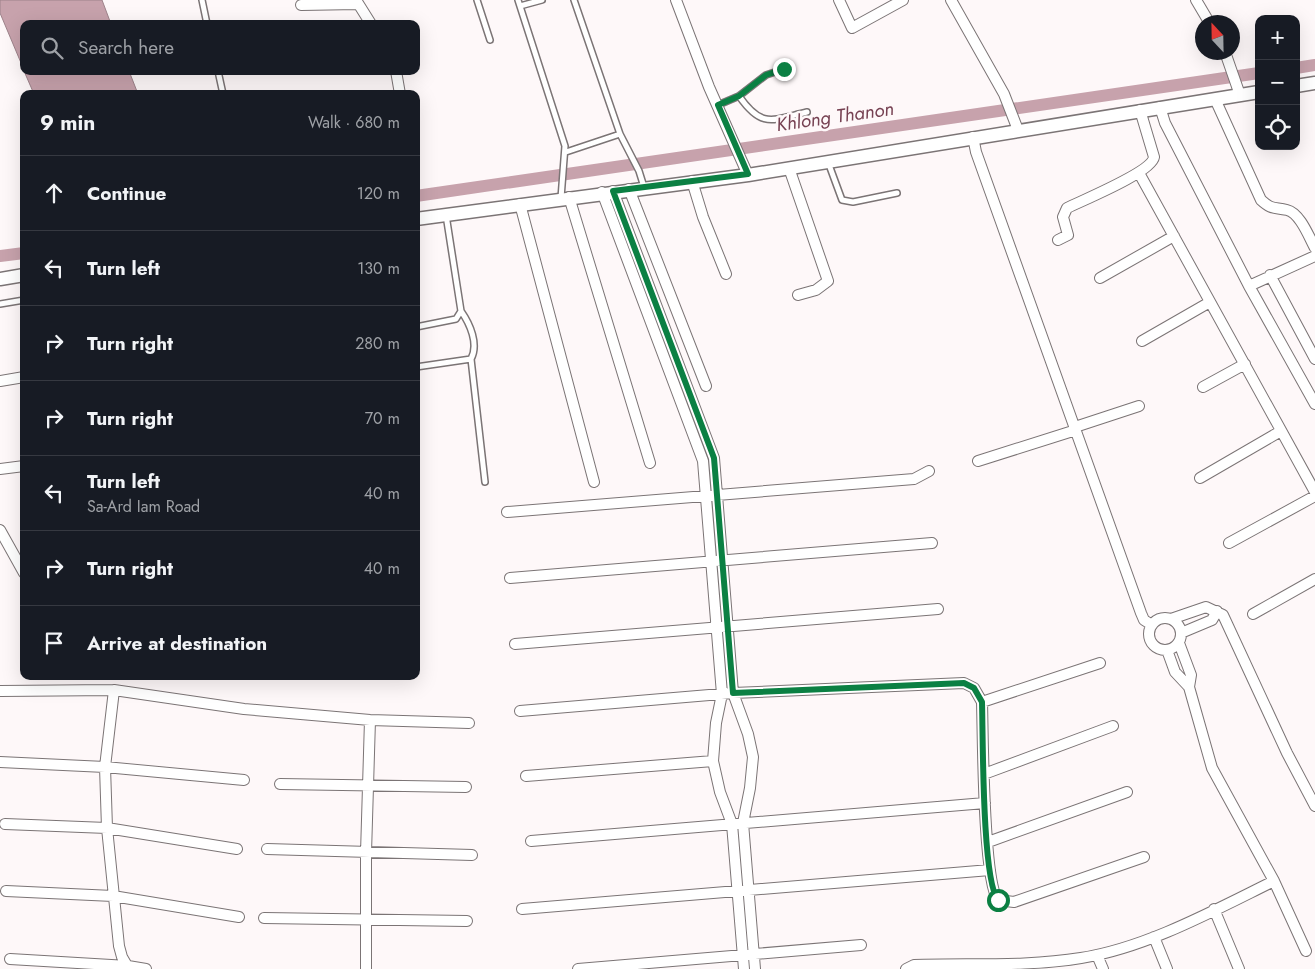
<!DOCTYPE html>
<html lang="en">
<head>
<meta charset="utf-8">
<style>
  body { margin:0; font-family:Jost,sans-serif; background:#20242c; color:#f1f3f6 }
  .controls { position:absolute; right:15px; top:15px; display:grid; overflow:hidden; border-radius:10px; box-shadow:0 5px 20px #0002 }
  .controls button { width:45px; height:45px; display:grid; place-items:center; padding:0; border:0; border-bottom:1px solid #363941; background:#171b24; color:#f1f3f6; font:25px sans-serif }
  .compass { position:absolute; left:1195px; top:15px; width:45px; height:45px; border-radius:50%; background:#171b24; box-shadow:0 5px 20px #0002; rotate:338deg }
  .stop { position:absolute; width:15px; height:15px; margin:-11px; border:4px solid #0b8043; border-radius:50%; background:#fff }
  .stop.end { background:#0b8043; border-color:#fff; box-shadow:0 1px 5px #0008 }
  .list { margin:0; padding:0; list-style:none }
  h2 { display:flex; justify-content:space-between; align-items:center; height:65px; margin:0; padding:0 20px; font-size:21px }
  h2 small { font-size:16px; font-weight:400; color:#9ea1a6 }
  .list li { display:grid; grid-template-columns:32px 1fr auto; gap:15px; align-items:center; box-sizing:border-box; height:75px; padding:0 20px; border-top:1px solid #363941 }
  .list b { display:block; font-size:19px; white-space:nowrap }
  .list p { margin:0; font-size:16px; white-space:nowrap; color:#9ea1a6 }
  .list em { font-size:16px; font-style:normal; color:#9ea1a6 }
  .icon { flex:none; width:28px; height:28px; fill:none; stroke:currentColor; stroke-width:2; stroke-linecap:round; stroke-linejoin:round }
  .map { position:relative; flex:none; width:1315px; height:969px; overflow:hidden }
  .search { position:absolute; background:#171b24; box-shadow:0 5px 20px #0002; left:20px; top:20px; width:400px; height:55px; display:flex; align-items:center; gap:12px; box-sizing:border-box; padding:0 18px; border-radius:10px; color:#9ea1a6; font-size:19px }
  .panel { position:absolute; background:#171b24; box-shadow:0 5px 20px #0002; left:20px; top:90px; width:400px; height:590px; border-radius:10px }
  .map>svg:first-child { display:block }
</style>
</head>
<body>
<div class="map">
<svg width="1315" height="969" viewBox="0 0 1315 969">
  <rect width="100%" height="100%" fill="#fef8f9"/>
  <path fill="#c7a2ac" stroke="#9d828a" d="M0,0H102L111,24H24V70L0,13Z
    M24,71H129L138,94H34Z"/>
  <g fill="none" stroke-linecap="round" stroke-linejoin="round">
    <path stroke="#c7a2ac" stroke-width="12" d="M1296,68L1315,65
      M416,196L1259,73
      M0,256L24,253"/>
    <defs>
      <path id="service" d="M202,0L207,24
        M477,0L490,40
        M518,0L565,146L561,198
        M574,0L620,134L639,171L644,187
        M520,6L542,0
        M218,71L223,94
        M739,96C762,129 772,120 807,112
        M718,105L739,96L766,75L784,69
        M566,152L620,134
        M828,162L842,200L853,202L897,193
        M0,304L24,300
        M416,327L456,319L461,311L446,215
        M471,359L485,482
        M416,367L471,359C479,344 470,324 461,311"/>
      <path id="minor" d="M356,0L371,24
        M676,0L709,87L748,175
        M839,0L852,28L903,0
        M951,0L1004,94L1018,130
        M1196,0L1209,22
        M301,5L357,4
        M1225,52L1240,95
        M396,71L400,94
        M1215,99L1261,200C1272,210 1274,207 1287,210C1300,213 1309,237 1315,248
        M1160,107L1165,123L1249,286L1315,404
        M973,137L976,152L1141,613L1144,620L1152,625
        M789,168L828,281L816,290L798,295
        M1139,173L1315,492
        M692,181L703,217L726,274
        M629,189L706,386
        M613,191L714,458L733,693L748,734L753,757L750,788L743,823L755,969
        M602,192L703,461L722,694L716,723L713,761L720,792L732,824L744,969
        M569,197L650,463
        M520,204L594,482
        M1058,240L1068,235L1063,217L1067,208C1083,200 1152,172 1154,157L1140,110
        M1270,275L1315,359
        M1100,278L1174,236
        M1249,286L1315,256
        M1142,341L1210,302
        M0,381L24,377
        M1203,387L1245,364
        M1075,427L1139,406
        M978,461L1076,430
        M0,469L24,466
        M1200,478L1281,431
        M507,512L914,479L929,471
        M0,530L24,573
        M1229,543L1315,496
        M510,578L932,543
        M1253,614L1315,579
        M1149 634a16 16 0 1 1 32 0a16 16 0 1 1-32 0Z
        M1171,619L1206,607L1223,615L1287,753L1315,806
        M1181,633L1212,620L1217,611
        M1179,643L1191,675L1189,687L1212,768L1274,881L1306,951
        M515,644L938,609
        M1167,650L1175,672L1189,687
        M114,690L105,767L107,828L119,946L122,957L129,969
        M0,691L114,690L244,709L370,720L469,723
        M982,702L1100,663
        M520,711L733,693L964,683L974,688L982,702C983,735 983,881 998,900L1014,902L1144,857
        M0,762L105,767L244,780
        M984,774L1113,726
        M526,776L713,761
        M280,784L466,787
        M5,824L107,828L237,849
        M531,841L985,803
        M988,842L1127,792
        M267,849L472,855
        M6,891L113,896L239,917
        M522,909L990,870
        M1214,909L1239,969
        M264,918L467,921
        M1154,937L1167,969
        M1097,955L1103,969
        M10,959L128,966L146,969
        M366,969V853L370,720
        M578,969L861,945
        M906,969L914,965C969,963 1026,967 1081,958C1146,948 1215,910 1274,881"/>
      <path id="tertiary" d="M1296,86L1315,83
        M416,219L748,175L1259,92
        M0,279L24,275"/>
    </defs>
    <use href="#service" stroke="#7b7475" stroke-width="8"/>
    <use href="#minor" stroke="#7b7475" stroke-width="12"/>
    <use href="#tertiary" stroke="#7b7475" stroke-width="15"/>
    <use href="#service" stroke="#fff" stroke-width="5"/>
    <use href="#minor" stroke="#fff" stroke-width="10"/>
    <use href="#tertiary" stroke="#fff" stroke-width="12"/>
  </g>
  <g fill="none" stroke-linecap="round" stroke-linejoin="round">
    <path stroke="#0b8043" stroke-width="6" d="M784,69L766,75L739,96L718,105L748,174L613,191L714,458L733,693L964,683L974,688L982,702C983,735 982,881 998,900"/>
  </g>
  <g text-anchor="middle" stroke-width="5" stroke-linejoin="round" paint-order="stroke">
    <g font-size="19" font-style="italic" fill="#764152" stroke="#fef8f9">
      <text transform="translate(835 116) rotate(-8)" y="7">Khlong Thanon</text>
    </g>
  </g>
</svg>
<div class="controls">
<button>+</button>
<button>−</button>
<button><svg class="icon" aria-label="locate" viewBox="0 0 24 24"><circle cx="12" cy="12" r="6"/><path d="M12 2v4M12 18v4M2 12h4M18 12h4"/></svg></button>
</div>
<svg class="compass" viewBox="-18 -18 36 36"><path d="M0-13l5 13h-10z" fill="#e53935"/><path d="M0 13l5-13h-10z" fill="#9ea1a6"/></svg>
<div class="stop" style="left:998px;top:900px"></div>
<div class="stop end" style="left:784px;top:69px"></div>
<div class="search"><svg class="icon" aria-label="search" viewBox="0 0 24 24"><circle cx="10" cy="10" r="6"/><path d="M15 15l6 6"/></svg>Search here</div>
<section class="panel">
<h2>9 min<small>Walk · 680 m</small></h2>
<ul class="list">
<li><svg class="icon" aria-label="ahead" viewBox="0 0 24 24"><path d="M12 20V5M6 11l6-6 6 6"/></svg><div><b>Continue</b></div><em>120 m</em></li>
<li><svg class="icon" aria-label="left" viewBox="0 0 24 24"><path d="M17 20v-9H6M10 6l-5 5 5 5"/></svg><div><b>Turn left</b></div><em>130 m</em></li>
<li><svg class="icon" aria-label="right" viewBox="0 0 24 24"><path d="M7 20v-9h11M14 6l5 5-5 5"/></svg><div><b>Turn right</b></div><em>280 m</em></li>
<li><svg class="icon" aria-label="right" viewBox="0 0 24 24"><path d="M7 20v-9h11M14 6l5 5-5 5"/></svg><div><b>Turn right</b></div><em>70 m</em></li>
<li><svg class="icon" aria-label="left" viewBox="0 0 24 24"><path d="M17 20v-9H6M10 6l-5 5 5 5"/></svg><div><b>Turn left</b><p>Sa-Ard Iam Road</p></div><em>40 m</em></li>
<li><svg class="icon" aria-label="right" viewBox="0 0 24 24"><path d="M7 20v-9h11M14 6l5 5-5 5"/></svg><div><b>Turn right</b></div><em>40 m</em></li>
<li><svg class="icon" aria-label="arrive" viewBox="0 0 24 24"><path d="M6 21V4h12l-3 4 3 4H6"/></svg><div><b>Arrive at destination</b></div></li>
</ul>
</section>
</div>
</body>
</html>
